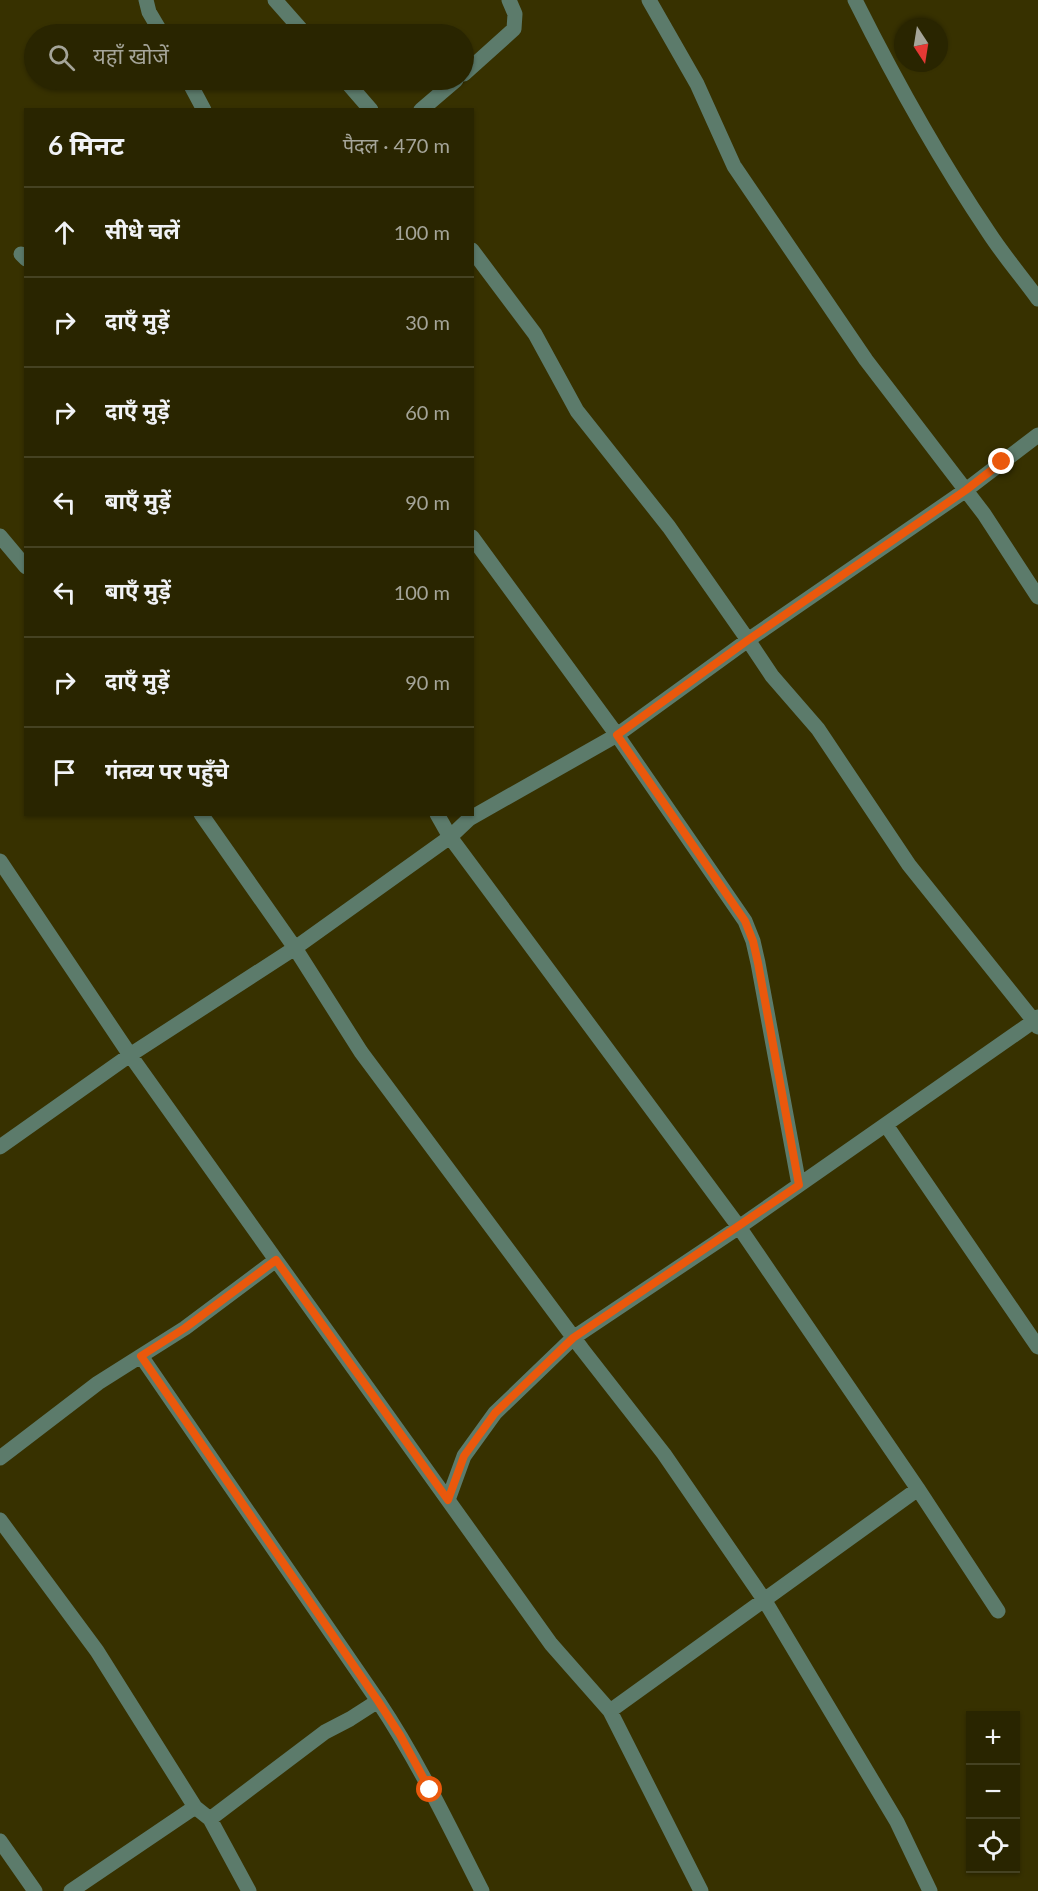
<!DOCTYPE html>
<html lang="hi">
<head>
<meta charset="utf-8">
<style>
  body { margin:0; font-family:Lato,"Noto Sans Devanagari",sans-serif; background:#35310f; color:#f1f3f6 }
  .controls { position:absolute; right:18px; bottom:18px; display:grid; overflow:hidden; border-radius:0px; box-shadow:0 2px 4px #0004 }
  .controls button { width:54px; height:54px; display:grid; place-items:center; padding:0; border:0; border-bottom:2px solid #454222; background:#292500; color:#f1f3f6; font:30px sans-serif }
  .compass { position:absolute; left:894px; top:18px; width:54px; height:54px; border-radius:50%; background:#292500; box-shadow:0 2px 4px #0004; rotate:168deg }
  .stop { position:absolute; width:18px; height:18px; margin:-14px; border:4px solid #ea580c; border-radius:50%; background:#fff }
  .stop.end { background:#ea580c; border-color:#fff; box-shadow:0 2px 6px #0008 }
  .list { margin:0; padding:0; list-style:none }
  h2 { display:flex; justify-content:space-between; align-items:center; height:78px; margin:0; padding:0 24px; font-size:26px }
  h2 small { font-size:20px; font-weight:400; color:#a5a599 }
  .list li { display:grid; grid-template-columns:39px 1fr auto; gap:18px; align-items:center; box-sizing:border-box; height:90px; padding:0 24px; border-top:2px solid #454222 }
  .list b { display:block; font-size:22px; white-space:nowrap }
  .list em { font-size:20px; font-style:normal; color:#a5a599 }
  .icon { flex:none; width:33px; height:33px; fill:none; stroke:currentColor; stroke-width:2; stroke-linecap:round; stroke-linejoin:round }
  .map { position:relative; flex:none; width:1038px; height:1891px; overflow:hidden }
  .search { position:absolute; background:#292500; box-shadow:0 2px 4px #0004; left:24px; top:24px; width:450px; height:66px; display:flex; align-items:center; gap:15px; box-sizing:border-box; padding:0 21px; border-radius:33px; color:#a5a599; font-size:22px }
  .panel { position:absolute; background:#292500; box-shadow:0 2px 4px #0004; left:24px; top:108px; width:450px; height:708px; border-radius:0px }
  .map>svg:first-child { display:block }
</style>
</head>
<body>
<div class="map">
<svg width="1038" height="1891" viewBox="0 0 1038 1891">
  <rect width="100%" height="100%" fill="#373100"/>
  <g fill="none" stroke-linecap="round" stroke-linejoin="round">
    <path stroke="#5c7b6b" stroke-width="15" d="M146,0L149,12L162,34
      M275,0L305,34
      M649,0L697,84L734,166L866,360L984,514L1038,597
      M855,0C895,80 939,159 989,233C1004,256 1022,277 1038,299
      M464,74L514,29L515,14L509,0
      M188,80L204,110
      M345,80L371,110
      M421,110L456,80
      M472,250L535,334L577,411L669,527L748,640L966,490L1038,435
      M21,254L26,259
      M0,536L26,567
      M472,537L617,735L745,921L753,941L758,963L799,1185
      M201,814L295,948L361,1052L582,1349L664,1454L765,1601L897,1822L930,1891
      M437,814L450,837L739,1227L918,1489L998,1611
      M0,861L130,1055L276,1260L185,1328L98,1383L0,1458
      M886,1125L1038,1347
      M0,1147L130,1055L295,948L450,837L469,819L617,735L748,640L772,676L818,729L909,865L1034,1021L1038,1017
      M276,1260L551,1644L610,1711L701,1891
      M141,1356L378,1701
      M448,1500L464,1456L495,1413L573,1338L739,1227L1034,1021L1038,1027
      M0,1520L97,1651L195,1807L210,1819L325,1732L350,1719L378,1701C418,1761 449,1826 482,1891
      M610,1711L918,1489
      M210,1819L249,1891
      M0,1841L35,1891
      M71,1891L195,1807"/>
  </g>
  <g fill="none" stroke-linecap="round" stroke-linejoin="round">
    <path stroke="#ea580c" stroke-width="8" d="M430,1790L400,1735L378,1701L141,1356L185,1328L276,1260L448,1500L464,1456L495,1413L573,1338L799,1185L758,963L753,941L745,921L617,735L748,640L966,490L1002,462"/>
  </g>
</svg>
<div class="controls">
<button>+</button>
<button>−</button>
<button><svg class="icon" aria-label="locate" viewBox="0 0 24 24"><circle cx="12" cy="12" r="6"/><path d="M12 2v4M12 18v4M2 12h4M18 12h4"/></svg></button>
</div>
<svg class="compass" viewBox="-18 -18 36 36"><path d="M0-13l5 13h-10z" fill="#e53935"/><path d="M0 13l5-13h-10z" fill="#a5a599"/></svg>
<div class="stop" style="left:430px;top:1790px"></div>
<div class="stop end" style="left:1002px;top:462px"></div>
<div class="search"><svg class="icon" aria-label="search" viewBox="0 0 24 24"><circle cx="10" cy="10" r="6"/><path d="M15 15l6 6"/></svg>यहाँ खोजें</div>
<section class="panel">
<h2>6 मिनट<small>पैदल · 470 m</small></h2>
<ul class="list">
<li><svg class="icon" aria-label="ahead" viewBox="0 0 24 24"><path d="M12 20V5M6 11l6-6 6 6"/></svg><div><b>सीधे चलें</b></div><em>100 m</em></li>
<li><svg class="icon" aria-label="right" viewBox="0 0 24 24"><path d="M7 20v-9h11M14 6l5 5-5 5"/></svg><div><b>दाएँ मुड़ें</b></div><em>30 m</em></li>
<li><svg class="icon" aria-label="right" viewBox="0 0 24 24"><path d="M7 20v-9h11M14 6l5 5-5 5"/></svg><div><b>दाएँ मुड़ें</b></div><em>60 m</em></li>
<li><svg class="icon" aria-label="left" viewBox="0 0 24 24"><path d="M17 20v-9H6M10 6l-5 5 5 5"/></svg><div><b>बाएँ मुड़ें</b></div><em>90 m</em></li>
<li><svg class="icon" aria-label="left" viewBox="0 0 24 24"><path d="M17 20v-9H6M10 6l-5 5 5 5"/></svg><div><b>बाएँ मुड़ें</b></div><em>100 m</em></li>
<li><svg class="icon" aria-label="right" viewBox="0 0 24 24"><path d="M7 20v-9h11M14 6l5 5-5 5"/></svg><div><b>दाएँ मुड़ें</b></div><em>90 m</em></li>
<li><svg class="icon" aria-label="arrive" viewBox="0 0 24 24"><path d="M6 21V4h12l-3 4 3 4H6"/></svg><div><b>गंतव्य पर पहुँचे</b></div></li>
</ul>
</section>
</div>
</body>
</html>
